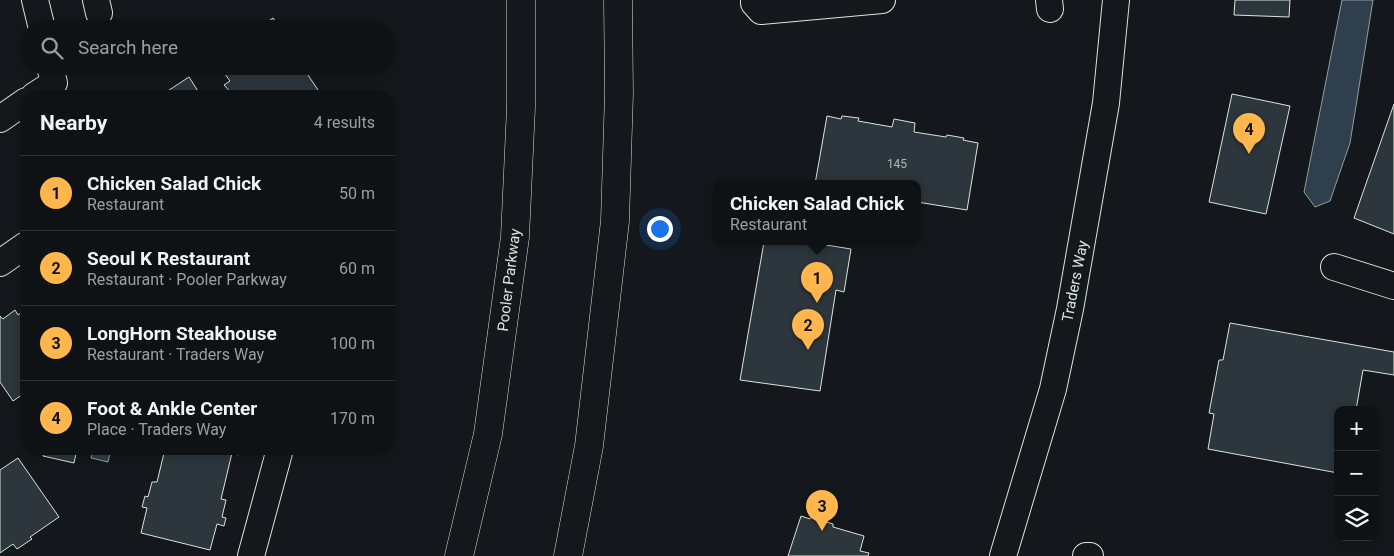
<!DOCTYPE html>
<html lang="en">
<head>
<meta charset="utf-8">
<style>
  body { margin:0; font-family:Roboto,sans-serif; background:#181b1e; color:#f1f3f6 }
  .controls { position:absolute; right:15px; bottom:15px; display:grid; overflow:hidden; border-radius:10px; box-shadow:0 2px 12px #0003 }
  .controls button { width:45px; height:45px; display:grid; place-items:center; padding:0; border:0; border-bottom:1px solid #2f3234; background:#0f1215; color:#f1f3f6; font:25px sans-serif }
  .you { position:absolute; left:659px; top:228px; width:18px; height:18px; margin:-12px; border:4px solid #fff; border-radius:50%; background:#1a73e8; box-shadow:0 0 0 8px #1a73e833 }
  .badge { display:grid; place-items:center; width:32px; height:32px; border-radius:50%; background:#ffb74d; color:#111; font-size:16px; font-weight:700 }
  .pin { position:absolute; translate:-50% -41px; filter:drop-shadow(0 1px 2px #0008) }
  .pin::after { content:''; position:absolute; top:26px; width:18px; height:15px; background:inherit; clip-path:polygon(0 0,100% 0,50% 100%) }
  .popup { position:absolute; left:713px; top:180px; width:208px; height:65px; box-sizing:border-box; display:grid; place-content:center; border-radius:10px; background:#0f1215; filter:drop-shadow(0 1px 4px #0005); font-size:16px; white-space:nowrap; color:#9b9ea0 }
  .popup b { font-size:19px; color:#f1f3f6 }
  .popup::after { content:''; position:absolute; left:50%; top:100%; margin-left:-10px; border:10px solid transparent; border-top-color:#0f1215 }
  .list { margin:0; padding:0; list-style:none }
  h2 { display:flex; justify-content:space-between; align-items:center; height:65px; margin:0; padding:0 20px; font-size:21px }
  h2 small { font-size:16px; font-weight:400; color:#9b9ea0 }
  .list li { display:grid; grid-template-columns:32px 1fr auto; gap:15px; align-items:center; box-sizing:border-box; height:75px; padding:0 20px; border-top:1px solid #2f3234 }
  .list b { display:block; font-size:19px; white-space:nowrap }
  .list p { margin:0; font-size:16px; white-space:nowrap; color:#9b9ea0 }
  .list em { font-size:16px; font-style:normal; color:#9b9ea0 }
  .icon { flex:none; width:28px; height:28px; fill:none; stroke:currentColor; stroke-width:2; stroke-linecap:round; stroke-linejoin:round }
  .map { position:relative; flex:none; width:1394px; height:556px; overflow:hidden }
  .search { position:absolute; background:#0f1215; box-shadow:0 2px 12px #0003; left:20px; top:20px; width:375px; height:55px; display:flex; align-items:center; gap:12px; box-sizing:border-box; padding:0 18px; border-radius:28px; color:#9b9ea0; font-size:19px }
  .panel { position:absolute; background:#0f1215; box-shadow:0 2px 12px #0003; left:20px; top:90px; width:375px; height:365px; border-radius:20px }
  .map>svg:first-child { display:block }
</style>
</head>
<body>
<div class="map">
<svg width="1394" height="556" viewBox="0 0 1394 556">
  <rect width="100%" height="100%" fill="#14181c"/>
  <path fill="#2f3f4d" stroke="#939e99" d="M1342,0H1373L1350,143L1330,201L1315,207L1304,192Z
    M94,449H111L108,462L91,458Z"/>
  <path fill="#2c363c" stroke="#d8e6dc" d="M1235,0H1290L1289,17L1234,15Z
    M273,18L281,29H257Z
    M219,66H302L322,96H234L224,85L230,81Z
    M189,77L201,96H160Z
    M1232,94L1290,106L1266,214L1209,202Z
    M1394,104V234L1354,218Z
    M827,116L841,119L842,116L859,118L858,121L892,127L894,119L915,123L914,132L946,137L947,135L964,138L963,140L978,143L967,210L917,202V184H815Z
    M764,242H807L851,249L844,292L836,290L820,391L740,380Z
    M26,309V392L13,401L0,382V316L3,319L15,310L18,315Z
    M1230,323L1394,352V375L1363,370L1356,410H1338V473L1208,449L1214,414L1209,413L1219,360H1223Z
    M45,449H83L82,450L77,449L74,463L43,456Z
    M165,449H239L238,455L232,453L221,499L226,500L222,517L226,518L224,526L217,524L210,550L141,533L147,508L142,507L145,496L148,497L152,482H157Z
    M18,458L59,517L30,537L32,539L17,549L13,544L0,553V470Z
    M801,516L810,519L811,517L833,524V527L864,536L860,551L869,553L868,556H788Z"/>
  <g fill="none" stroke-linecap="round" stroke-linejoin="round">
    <defs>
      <path id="minor" d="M35,0L42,29
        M96,0L99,13
        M754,0V3L761,11L882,0
        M1049,0L1050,9
        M34,96L54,83L50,66
        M0,119L26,101
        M0,263L26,245
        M1334,267L1394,286
        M251,556L280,449
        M1003,556L1053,389L1070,309L1106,103L1116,0
        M1086,556H1090"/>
      <path id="major" d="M459,556L488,434L515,237L521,107V0
        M568,556L589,446L615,221L619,93L618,0"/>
    </defs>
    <use href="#minor" stroke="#d8e6dc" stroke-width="28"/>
    <use href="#major" stroke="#d8e6dc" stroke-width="29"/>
    <use href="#minor" stroke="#14181c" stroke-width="26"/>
    <use href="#major" stroke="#14181c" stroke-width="28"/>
  </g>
  <g text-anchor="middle" stroke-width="4" stroke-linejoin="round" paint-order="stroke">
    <g font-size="12" fill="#adbab4">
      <text x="897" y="168">145</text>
    </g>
    <g font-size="15" fill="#d8e6dc" stroke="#14181c">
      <text transform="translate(509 280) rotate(-83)" y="5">Pooler Parkway</text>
      <text transform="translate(1075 281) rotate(-79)" y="5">Traders Way</text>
    </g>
  </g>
</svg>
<div class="controls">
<button>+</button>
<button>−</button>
<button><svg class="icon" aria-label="layers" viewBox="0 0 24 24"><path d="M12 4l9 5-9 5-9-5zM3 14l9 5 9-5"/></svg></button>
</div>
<div class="you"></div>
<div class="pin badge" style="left:817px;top:303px">1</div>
<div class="popup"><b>Chicken Salad Chick</b>Restaurant</div>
<div class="pin badge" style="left:808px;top:350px">2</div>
<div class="pin badge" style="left:822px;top:531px">3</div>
<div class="pin badge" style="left:1249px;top:154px">4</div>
<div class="search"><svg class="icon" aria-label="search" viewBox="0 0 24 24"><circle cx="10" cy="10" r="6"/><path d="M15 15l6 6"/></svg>Search here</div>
<section class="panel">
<h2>Nearby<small>4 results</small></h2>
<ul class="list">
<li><span class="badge">1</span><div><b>Chicken Salad Chick</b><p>Restaurant</p></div><em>50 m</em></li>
<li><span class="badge">2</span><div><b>Seoul K Restaurant</b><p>Restaurant · Pooler Parkway</p></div><em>60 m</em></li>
<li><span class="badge">3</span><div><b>LongHorn Steakhouse</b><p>Restaurant · Traders Way</p></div><em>100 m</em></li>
<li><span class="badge">4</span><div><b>Foot &amp; Ankle Center</b><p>Place · Traders Way</p></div><em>170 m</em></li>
</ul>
</section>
</div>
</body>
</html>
